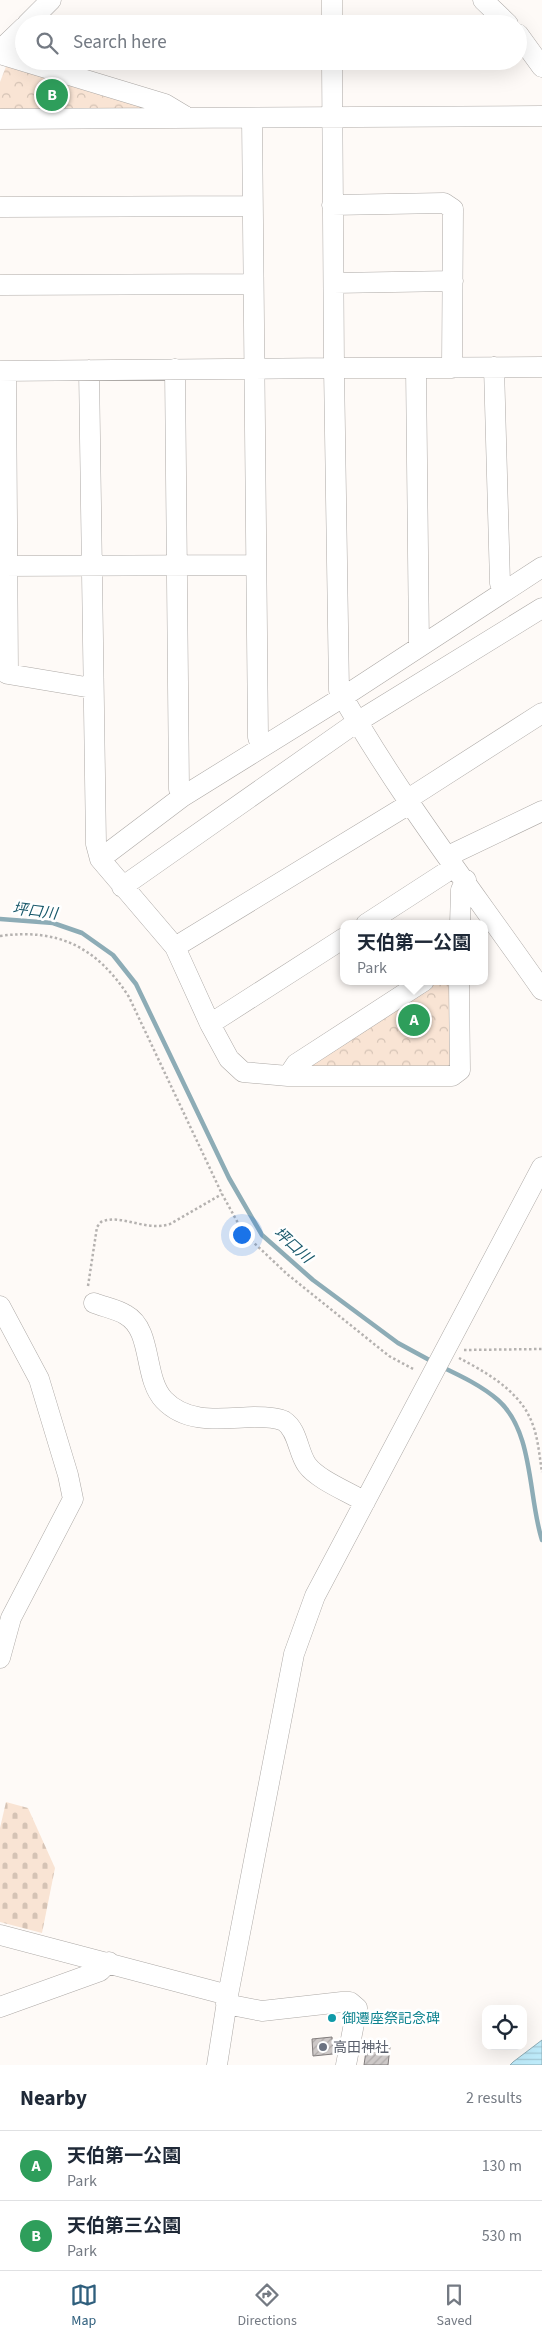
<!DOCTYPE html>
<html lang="en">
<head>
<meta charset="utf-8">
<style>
  body { margin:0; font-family:"Source Sans 3","Noto Sans JP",sans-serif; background:#f6f6f7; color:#1f2937 }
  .controls { position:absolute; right:15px; bottom:15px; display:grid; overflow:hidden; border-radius:10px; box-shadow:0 5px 20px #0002 }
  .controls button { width:45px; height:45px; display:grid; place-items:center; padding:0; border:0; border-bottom:1px solid #e0e1e3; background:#fff; color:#1f2937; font:25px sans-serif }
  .you { position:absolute; left:241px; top:1234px; width:18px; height:18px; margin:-12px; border:4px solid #fff; border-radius:50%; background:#1a73e8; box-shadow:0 0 0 8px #1a73e833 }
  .badge { display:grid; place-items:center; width:32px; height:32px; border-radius:50%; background:#2f5f7d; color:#fff; font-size:16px; font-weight:700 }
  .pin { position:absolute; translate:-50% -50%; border:2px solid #fff; box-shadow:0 1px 5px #0006 }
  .popup { position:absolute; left:340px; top:920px; width:148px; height:65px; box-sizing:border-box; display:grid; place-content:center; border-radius:10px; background:#fff; filter:drop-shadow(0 1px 4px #0005); font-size:16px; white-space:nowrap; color:#747a83 }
  .popup b { font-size:19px; color:#1f2937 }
  .popup::after { content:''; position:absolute; left:50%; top:100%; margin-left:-10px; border:10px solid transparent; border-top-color:#fff }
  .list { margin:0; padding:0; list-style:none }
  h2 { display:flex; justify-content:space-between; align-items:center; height:65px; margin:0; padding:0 20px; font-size:21px }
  h2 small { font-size:16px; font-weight:400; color:#747a83 }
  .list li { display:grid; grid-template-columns:32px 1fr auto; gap:15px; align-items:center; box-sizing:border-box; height:70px; padding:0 20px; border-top:1px solid #e0e1e3 }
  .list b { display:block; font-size:19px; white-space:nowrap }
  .list p { margin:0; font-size:16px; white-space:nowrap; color:#747a83 }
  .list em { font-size:16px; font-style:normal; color:#747a83 }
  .icon { flex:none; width:28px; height:28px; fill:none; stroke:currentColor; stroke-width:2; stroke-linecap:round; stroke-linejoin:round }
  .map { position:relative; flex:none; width:542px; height:2065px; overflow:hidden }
  .search { position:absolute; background:#fff; box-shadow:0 5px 20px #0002; left:15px; right:15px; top:15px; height:55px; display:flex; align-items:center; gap:12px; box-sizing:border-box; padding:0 18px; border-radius:28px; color:#747a83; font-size:19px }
  .sheet { height:205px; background:#fff }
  nav { display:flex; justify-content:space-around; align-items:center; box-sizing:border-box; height:70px; border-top:1px solid #e0e1e3; background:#fff; font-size:14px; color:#747a83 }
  nav a { display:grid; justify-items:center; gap:2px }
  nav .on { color:#2f5f7d }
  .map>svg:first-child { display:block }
</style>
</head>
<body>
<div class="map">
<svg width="542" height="2065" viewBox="0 0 542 2065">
  <defs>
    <pattern id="cemetery-stones" width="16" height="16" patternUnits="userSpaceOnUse" patternTransform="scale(1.25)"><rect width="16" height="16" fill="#f9e4d4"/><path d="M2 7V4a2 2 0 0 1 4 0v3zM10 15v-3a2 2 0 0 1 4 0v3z" fill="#d5c3b5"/></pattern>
    <pattern id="park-crowns" width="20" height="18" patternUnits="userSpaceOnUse" patternTransform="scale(1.25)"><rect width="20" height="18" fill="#f9e4d4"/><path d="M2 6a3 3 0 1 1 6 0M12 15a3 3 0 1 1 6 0" fill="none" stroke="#d5c3b5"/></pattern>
    <pattern id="water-rules" width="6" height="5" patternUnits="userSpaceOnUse" patternTransform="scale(1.25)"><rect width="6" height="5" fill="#beebfa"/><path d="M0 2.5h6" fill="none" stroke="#a3c9d6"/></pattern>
    <pattern id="building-hatch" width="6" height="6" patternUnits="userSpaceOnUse" patternTransform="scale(1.25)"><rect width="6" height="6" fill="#cdc8c7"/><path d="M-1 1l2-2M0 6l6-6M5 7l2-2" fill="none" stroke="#afabaa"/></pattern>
  </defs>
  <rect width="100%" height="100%" fill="#fefaf7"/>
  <path fill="url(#cemetery-stones)" d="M6,1802L28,1808L55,1868L42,1933L0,1922V1828Z"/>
  <path fill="url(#park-crowns)" d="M7,64L144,108L0,109V82Z
    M437,981H450L451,1067H305Z"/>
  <path fill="url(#water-rules)" stroke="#8dacb6" d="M542,2040V2065H510L513,2062Z"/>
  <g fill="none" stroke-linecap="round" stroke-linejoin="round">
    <path stroke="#8dacb6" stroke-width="4.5" d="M0,919L53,923L82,933L113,955L136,984L229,1178L262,1235L313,1280L398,1343L433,1362
      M442,1367C461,1376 482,1386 498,1400C534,1432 528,1497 542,1540"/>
  </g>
  <path fill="url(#building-hatch)" stroke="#817c7c" d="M332,2037L333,2054L313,2056L312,2039Z
    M367,2044L390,2047L388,2065H364Z"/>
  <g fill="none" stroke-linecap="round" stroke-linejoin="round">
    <defs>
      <path id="minor" d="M332,0V24
        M483,0L508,24
        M27,24L51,0
        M518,34L542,67
        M0,50L24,27
        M0,54L165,104L185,116
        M252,118L258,737L261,747
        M0,119L542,116
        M332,205L444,203L453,209L452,368
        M0,207L252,206
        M334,283L453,281
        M0,285L252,284
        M494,367L500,583L503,592
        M542,367L334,368L339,690C398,795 473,891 542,990
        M416,368L419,645
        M175,369L179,789L182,797
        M89,370L96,844L100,859L175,947L210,1024L229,1059L243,1072L288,1076H452L460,1070L459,981
        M0,371L334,368L332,61
        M6,371L8,674
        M0,566L256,565
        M0,670L8,674L92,688
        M408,799L542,713
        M448,856L542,811
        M100,859L182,797L343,697L542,567
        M122,887L357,722L542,608
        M366,924L454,867
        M460,924L461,890L466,880
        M175,947L411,803
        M210,1024L344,938
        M288,1076L296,1064L424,981
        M94,1303C104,1307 117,1309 126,1315C153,1330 143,1378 164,1400C188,1425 223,1418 254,1417C263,1417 276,1417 284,1421C298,1430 298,1453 307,1465C318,1480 349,1492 365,1502
        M0,1306L39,1379L68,1475L73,1499L11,1618L0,1658
        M0,1935L228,1995
        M226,2004L262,2011L342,2002H350L357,2008L346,2065
        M0,2007L100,1971L109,1962
        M217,2065L228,1995L294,1654L315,1596L542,1167"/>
    </defs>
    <use href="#minor" stroke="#ada9a6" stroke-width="21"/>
    <path stroke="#b5b2b0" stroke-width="2.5" stroke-dasharray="2.5 2.5" stroke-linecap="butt" d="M0,936C58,928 97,947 129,997L222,1194L238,1223L252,1241L287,1274L389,1356L415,1370
      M88,1286L97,1227L101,1222C121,1213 145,1232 170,1224L222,1194
      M464,1350L542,1349
      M459,1358C484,1371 516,1389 529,1416C538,1433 539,1454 542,1472"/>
    <use href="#minor" stroke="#fff" stroke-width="20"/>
  </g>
  <circle fill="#0f9aa8" stroke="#fff" stroke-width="2" cx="332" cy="2018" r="5"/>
  <circle fill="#6b7280" stroke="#fff" stroke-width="2" cx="323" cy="2047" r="5"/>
  <g text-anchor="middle" stroke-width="5" stroke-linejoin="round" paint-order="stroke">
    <g font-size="14" fill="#0d838f" stroke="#fff" text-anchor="start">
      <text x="342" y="2023">御遷座祭記念碑</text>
    </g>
    <g font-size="14" fill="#5b616d" stroke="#fff" text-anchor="start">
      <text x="333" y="2052">高田神社</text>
    </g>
    <g font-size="15" font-style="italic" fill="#18586a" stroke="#fff">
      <text transform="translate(35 911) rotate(7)" y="5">坪口川</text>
      <text transform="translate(293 1245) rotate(42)" y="5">坪口川</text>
    </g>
  </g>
</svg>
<div class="controls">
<button><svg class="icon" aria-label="locate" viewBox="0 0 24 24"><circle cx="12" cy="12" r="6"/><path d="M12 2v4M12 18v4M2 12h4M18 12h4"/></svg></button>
</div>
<div class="you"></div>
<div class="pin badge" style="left:414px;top:1020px;background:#2e9e5b">A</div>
<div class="popup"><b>天伯第一公園</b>Park</div>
<div class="pin badge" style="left:52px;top:95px;background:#2e9e5b">B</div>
<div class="search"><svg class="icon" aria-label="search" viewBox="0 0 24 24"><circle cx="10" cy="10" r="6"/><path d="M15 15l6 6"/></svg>Search here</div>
</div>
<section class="sheet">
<h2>Nearby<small>2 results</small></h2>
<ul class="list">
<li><span class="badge" style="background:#2e9e5b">A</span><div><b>天伯第一公園</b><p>Park</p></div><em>130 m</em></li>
<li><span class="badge" style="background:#2e9e5b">B</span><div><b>天伯第三公園</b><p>Park</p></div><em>530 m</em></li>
</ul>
</section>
<nav>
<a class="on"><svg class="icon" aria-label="map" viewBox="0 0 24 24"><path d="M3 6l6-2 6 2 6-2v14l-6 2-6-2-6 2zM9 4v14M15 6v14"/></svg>Map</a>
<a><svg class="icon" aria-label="directions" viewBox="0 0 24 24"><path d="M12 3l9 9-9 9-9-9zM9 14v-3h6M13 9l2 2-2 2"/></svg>Directions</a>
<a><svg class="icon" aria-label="saved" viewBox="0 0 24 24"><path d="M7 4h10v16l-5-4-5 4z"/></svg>Saved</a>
</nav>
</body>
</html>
